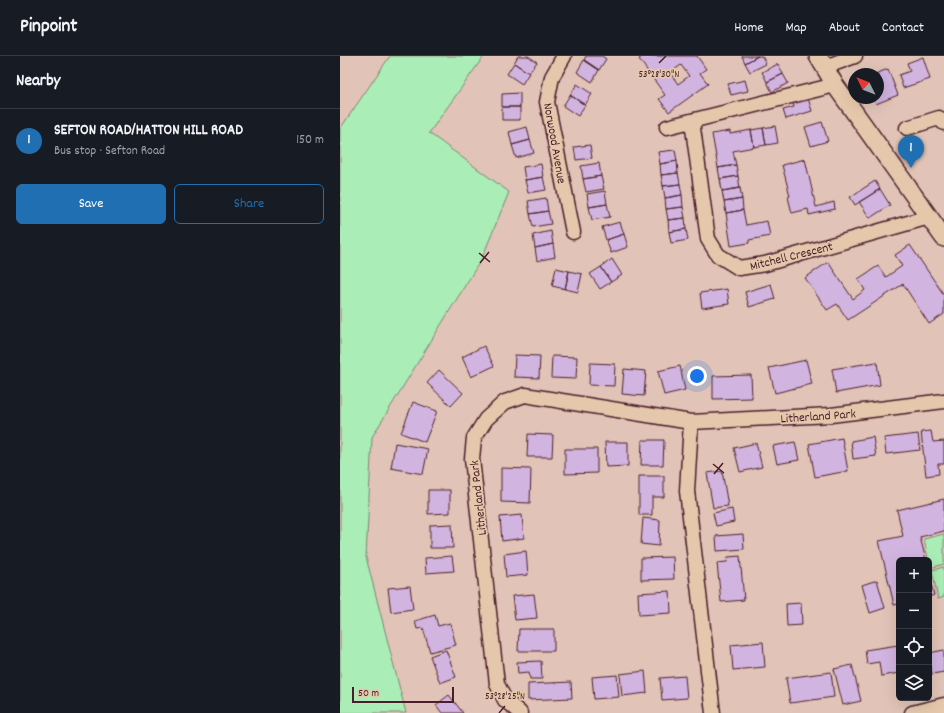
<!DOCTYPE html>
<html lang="en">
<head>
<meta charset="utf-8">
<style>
  body { margin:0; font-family:Dekko,sans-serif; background:#242831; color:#f1f3f6 }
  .controls { position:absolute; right:12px; bottom:12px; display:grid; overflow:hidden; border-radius:6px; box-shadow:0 4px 16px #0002 }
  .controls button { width:36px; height:36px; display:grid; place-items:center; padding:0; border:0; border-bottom:1px solid #363941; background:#171b24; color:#f1f3f6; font:20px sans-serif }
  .compass { position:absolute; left:508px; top:12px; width:36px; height:36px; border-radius:50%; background:#171b24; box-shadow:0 4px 16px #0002; rotate:312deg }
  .scale { position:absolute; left:12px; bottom:10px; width:102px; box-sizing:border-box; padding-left:4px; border:2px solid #4a1f2b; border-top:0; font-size:11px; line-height:14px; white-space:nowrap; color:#4a1f2b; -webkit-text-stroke:3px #e5c8ac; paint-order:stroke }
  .you { position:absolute; left:357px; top:320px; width:14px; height:14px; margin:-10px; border:3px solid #fff; border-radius:50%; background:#1a73e8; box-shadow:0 0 0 6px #1a73e833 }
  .badge { display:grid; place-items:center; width:26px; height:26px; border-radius:50%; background:#1f6fb2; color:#fff; font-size:13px; font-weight:700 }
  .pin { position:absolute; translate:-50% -33px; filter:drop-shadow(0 1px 2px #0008) }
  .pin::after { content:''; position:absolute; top:21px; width:14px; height:12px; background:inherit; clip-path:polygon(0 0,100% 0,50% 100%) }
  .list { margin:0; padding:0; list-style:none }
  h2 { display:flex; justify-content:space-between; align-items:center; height:52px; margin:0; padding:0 16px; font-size:17px }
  h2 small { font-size:13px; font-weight:400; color:#9ea1a6 }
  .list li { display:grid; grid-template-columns:26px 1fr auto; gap:12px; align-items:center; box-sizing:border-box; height:64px; padding:0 16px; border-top:1px solid #363941 }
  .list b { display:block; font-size:15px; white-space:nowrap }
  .list p { margin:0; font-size:13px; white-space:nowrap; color:#9ea1a6 }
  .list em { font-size:13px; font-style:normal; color:#9ea1a6 }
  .actions { display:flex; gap:8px; padding:12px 16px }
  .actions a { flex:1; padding:9px 0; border:1px solid #1f6fb2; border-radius:6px; text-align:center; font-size:14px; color:#1f6fb2 }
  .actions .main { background:#1f6fb2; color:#fff }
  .icon { flex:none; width:22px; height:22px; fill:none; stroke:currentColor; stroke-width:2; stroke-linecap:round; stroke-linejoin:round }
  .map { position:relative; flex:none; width:604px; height:657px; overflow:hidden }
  header { display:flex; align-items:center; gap:24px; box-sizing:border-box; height:56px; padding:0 20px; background:#171b24; border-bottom:1px solid #363941 }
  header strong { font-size:19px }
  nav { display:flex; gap:22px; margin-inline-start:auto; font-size:14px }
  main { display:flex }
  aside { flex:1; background:#171b24 }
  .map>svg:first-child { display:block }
</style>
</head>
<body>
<header>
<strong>Pinpoint</strong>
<nav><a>Home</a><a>Map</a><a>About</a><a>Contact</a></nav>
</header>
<main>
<aside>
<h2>Nearby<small></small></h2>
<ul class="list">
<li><span class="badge">1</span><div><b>SEFTON ROAD/HATTON HILL ROAD</b><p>Bus stop · Sefton Road</p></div><em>150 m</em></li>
</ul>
<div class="actions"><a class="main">Save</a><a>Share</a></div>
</aside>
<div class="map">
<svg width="604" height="657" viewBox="0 0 604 657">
  <rect width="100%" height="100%" fill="#e1c4b7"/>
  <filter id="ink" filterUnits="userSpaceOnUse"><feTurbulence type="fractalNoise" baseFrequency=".025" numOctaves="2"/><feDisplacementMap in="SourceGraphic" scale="8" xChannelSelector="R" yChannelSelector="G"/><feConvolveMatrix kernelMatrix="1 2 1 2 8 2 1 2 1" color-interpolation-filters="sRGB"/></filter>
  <g filter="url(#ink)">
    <path fill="#abedb7" stroke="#7a8671" d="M50,0H144L89,77L169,136L142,202L32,381L26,501L66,657H0V73Z
      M604,478V508L590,512L584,483Z
      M604,511V541L598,543L592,514Z"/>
    <path fill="#d2b4e1" stroke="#4a1f2b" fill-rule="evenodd" d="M178,0H188L197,6L189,17L174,7Z
      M246,0H262L266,3L259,14L244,4Z
      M303,0H357L366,13L360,17L368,28L329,56L319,43L325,39L299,3ZM341,9L349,20L338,28L330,17Z
      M402,0H418L405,7Z
      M418,0H422L426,8L410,16L405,7Z
      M583,1L590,23L563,32L559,19L570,15L567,7Z
      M244,4L259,14L252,26L237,16Z
      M174,7L189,17L182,28L167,18Z
      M438,8L443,18L427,26L422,16Z
      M548,13L558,39L536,48L534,42H538V18H535Z
      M443,18L448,27L432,36L427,26Z
      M405,24L408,35L391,39L388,28Z
      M237,28L252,38L245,49L230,39Z
      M180,37V51H162V38Z
      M230,39L245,49L238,60L223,50Z
      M467,39L472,55L446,63L443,54L454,51L452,43Z
      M162,51H180V64H162Z
      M482,66L488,85L471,90L465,71Z
      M435,70L438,87L426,89L423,72Z
      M187,71L190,84L172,89L169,76Z
      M423,72L426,89L414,91L411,74Z
      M411,74L414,91L393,95L396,109L378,112L372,78L390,75V78Z
      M190,84L194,97L176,102L172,89Z
      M250,89L252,102L236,104L234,91Z
      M335,94L337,105L320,108L318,96Z
      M465,103L476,151L494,146L495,153L469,159L468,153L452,157L448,141L450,140L442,109Z
      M337,105L338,117L321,119L320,108Z
      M259,107L261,120L243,123L241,110Z
      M201,108L203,121L185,124L183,111Z
      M396,109L398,120L380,123L378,112Z
      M338,117L340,128L323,130L321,119Z
      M261,120L264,133L246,136L243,123Z
      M398,120L400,132L382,135L380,123Z
      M203,121L206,134L188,137L185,124Z
      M535,125L540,133L515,149L510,141Z
      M340,128L342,139L325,142L323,130Z
      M400,132L402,143L384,146L382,135Z
      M540,133L550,149L530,162L519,146Z
      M265,135L267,148L249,151L247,138Z
      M342,139L343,151L326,153L325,142Z
      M206,142L208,155L190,158L188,145Z
      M402,143L403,154L386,157L384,146Z
      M267,148L270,161L252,164L249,151Z
      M343,151L345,162L328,164L326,153Z
      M403,154L406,169L427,165L430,180L409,184V187L391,190L386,157Z
      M208,155L211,168L193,171L190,158Z
      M345,162L346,173L329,176L328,164Z
      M280,166L284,178L266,184L262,171Z
      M346,173L348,184L331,187L329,176Z
      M211,175L213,188L195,192L193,179Z
      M284,178L288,191L271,197L266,184Z
      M213,188L215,201L197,205L195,192Z
      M570,189L604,239V258L589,268L563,228L508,264L497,248L487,254L465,222L488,206L513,243L525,234L518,223L538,210L546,221L562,210L555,199Z
      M272,203L282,219L271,226L261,211Z
      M261,211L271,226L260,233L250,218Z
      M216,212L229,215L225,233L212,230Z
      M229,215L242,218L238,236L225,233Z
      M431,228L435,243L409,251L405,236Z
      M387,233L389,248L362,252L360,237Z
      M144,290L154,310L131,321L122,301Z
      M175,299L200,300L199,322L174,321Z
      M212,300L237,301L236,323L211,322Z
      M466,304L472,328L435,337L429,312Z
      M537,306L540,329L496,337L492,313Z
      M250,307L275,308L274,330L249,329Z
      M340,310L345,334L324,339L318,315Z
      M284,313L306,315L304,340L282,338Z
      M99,314L123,337L111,350L87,327Z
      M411,319L412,342L373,343V320Z
      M73,346L97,355L85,386L61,377Z
      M591,375L593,386L604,385V408H598L599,418L586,420L581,376Z
      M188,378L213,379L212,401H187Z
      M578,378L580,394L546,398L544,382Z
      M533,381L536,400L513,403L511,385Z
      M502,382L508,415L475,421L469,388Z
      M302,384H324L323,409H301Z
      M265,386H288V410L266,411Z
      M455,386L459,404L437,408L433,390Z
      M55,387L88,393L83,418L51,412Z
      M416,387L422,411L400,416L394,392Z
      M225,393H257V417L225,418Z
      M161,412L191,413L190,447L161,446Z
      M382,415L388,450L373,452L367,417Z
      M299,420H324V441H312V459H299Z
      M88,434H110V457L88,458Z
      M604,443V475L580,481L586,504H559V548L554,549L539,485L563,480L557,454Z
      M392,453L394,466L376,470L373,457Z
      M182,459L184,482L162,485L160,461Z
      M303,462L320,464L319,490L301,488Z
      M112,468L113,492H90V469Z
      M403,478L404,493L377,495L376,480Z
      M186,495L188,519L166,521L164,498Z
      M112,500L114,515L86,517L85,502Z
      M400,500L404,544L381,546L377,507L387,506L388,501Z
      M333,501L334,523L301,524V502Z
      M589,519L594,539L589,541Z
      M537,524L545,552L530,557L522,529Z
      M70,530L73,553L51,556L48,532Z
      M330,535L331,557L299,559L298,537Z
      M194,538L197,562L175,564L172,540Z
      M461,547L462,569L447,570L446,548Z
      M95,559L98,570L110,567L116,589L90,596L83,572L77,573L75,565Z
      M179,573H214V595H178Z
      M423,586L425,611L393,614L391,589Z
      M558,589L559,617L541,620L539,606L527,608L525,594Z
      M106,594L116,621L100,627L90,600Z
      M604,594V616L592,618L589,597Z
      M201,605L202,623H190L189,616L178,617L177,606Z
      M512,609L521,645L503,649L494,613Z
      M305,615L307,637L282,640L280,618Z
      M491,616L494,641L450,647L446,622Z
      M277,619L279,641L254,643L252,621Z
      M345,620L347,642L322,644L320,622Z
      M231,626L232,642L188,644V628Z
      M109,639L123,657H102L96,649Z"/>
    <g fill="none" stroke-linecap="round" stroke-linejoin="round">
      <defs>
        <path id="minor" d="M224,0L212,21L207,46L233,176
          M485,11L515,0
          M352,65L368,183L378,199L399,212L425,208L589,161
          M327,71L495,29
          M567,72L599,62L604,67
          M351,366L347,435L373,657
          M180,657L165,644L157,628L132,403L134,382L146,363L165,346L185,339L351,366L491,359L604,345
          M572,657L604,649"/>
        <path id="major" d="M478,0L495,29L604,182"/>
      </defs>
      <use href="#minor" stroke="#4a1f2b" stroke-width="17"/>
      <use href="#major" stroke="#4a1f2b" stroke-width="20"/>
      <use href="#minor" stroke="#e5c8ac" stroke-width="14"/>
      <use href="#major" stroke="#e5c8ac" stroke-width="17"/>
    </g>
  </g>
  <path fill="none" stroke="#4a1f2b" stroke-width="1.5" d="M319,7L326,0M139,197L150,206M140,207L149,196M373,408L384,417M374,418L383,407M159,657L165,650"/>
  <g text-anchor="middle" stroke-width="3.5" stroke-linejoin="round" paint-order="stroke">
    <g font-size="13" fill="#4a1f2b" stroke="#e5c8ac">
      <text transform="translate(216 87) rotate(80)" y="5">Norwood Avenue</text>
      <text transform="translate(451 199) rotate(-14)" y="5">Mitchell Crescent</text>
      <text transform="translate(478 359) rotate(-4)" y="5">Litherland Park</text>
      <text transform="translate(137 442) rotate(-96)" y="5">Litherland Park</text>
    </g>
  </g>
  <g font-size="10" text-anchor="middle" fill="#4a1f2b" stroke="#e5c8ac" stroke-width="3.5" stroke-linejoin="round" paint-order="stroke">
    <text x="319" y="21">53°28'30"N</text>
    <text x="165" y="643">53°28'25"N</text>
  </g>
</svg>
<div class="controls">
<button>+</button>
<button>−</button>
<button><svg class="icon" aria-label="locate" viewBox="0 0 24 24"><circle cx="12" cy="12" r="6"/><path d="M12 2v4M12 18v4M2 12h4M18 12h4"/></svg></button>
<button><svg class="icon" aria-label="layers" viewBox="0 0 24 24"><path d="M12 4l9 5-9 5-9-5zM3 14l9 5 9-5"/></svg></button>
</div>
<svg class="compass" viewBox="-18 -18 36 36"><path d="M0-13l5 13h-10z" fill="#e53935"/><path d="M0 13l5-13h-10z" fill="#9ea1a6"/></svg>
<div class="scale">50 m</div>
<div class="you"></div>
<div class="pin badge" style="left:571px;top:112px">1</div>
</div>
</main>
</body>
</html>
